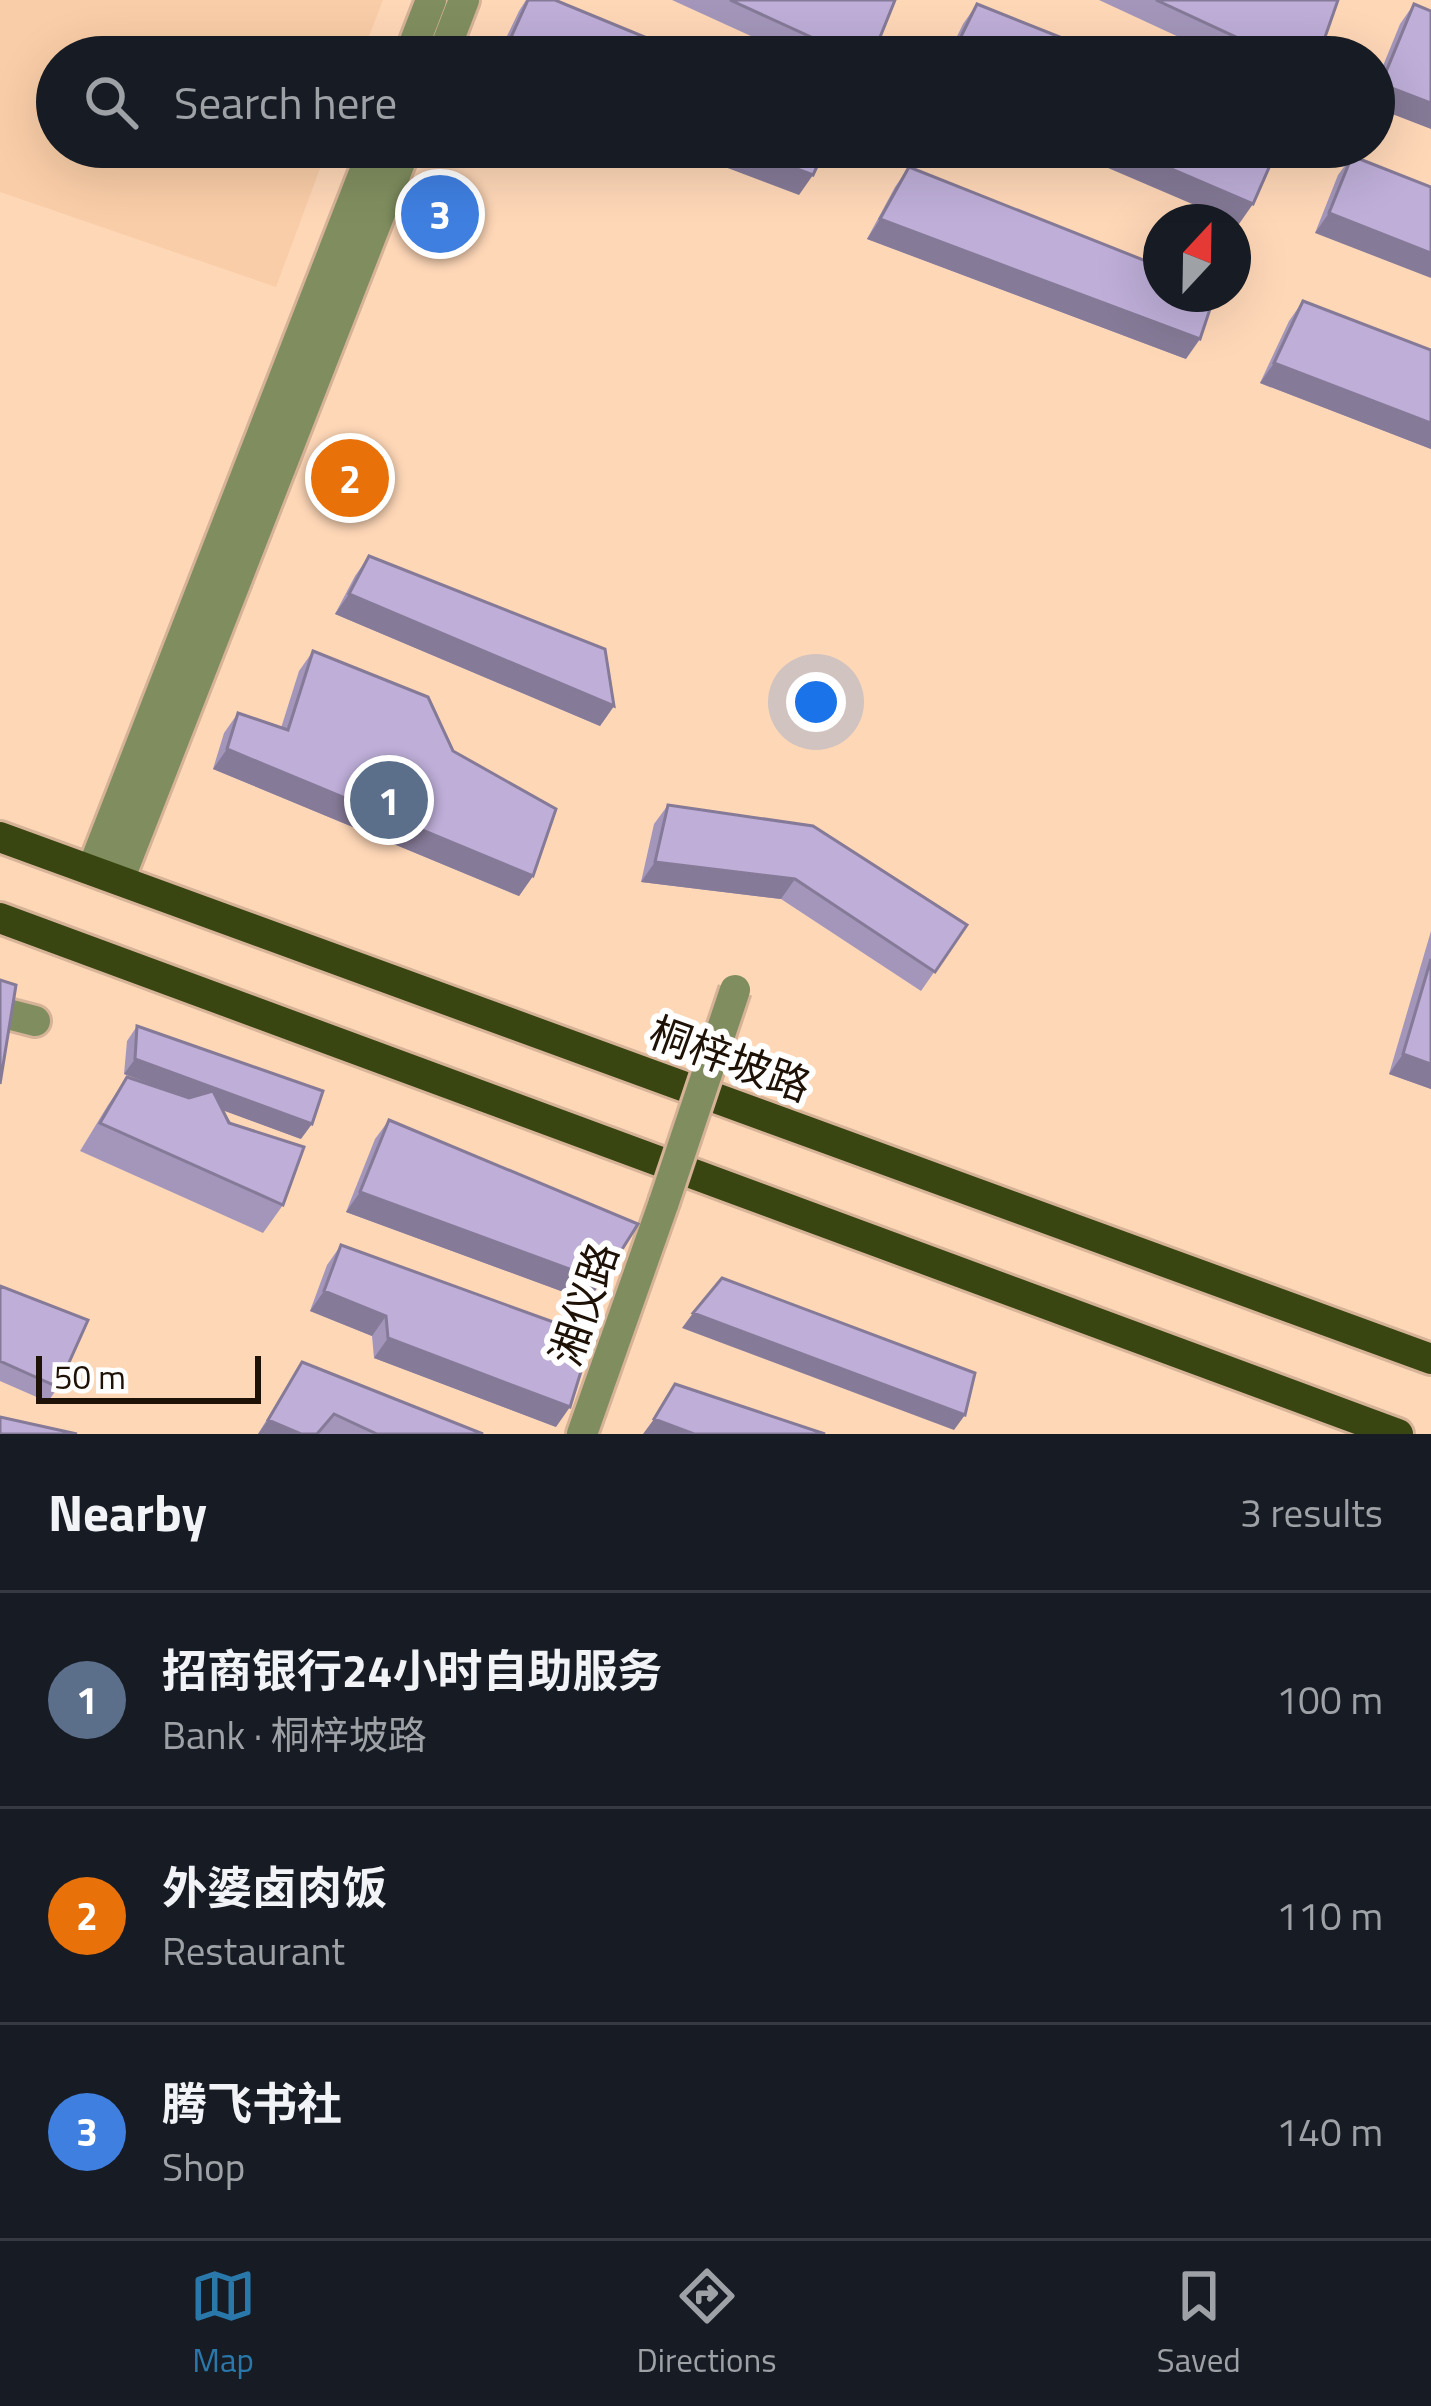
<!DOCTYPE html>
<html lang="en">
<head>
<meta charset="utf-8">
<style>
  body { margin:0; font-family:"Titillium Web","Noto Sans SC",sans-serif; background:#20242c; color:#f1f3f6 }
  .compass { position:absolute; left:1143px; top:204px; width:108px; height:108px; border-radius:50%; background:#171b24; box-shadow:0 12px 48px #0002; rotate:22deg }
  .scale { position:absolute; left:36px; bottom:30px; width:225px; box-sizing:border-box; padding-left:12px; border:6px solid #1e1106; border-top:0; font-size:33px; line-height:42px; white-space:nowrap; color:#1e1106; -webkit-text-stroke:9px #fff; paint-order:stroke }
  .you { position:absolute; left:816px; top:702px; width:42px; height:42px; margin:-30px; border:9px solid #fff; border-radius:50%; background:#1a73e8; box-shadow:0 0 0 18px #1a73e833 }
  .badge { display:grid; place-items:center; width:78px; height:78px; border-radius:50%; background:#2a77aa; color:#fff; font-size:39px; font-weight:700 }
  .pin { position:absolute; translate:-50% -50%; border:6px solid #fff; box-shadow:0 3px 12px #0006 }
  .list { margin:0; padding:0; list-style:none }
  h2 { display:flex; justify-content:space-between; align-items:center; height:156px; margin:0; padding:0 48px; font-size:51px }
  h2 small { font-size:39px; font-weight:400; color:#9ea1a6 }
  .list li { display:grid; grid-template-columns:78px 1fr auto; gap:36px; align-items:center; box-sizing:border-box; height:216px; padding:0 48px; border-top:3px solid #363941 }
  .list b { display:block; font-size:45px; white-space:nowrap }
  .list p { margin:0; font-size:39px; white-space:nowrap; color:#9ea1a6 }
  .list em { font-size:39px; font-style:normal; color:#9ea1a6 }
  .icon { flex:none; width:66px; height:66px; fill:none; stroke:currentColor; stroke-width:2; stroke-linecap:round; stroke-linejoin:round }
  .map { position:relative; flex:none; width:1431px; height:1434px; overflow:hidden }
  .search { position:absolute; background:#171b24; box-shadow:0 12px 48px #0002; left:36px; right:36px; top:36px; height:132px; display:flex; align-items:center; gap:30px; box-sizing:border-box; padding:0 42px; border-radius:66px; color:#9ea1a6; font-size:45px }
  .sheet { height:804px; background:#171b24 }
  nav { display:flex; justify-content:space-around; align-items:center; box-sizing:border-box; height:168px; border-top:3px solid #363941; background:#171b24; font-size:33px; color:#9ea1a6 }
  nav a { display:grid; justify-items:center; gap:6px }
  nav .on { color:#2a77aa }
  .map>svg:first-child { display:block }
</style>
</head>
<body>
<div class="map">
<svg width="1431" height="1434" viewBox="0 0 1431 1434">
  <rect width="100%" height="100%" fill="#fed7b7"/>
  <path fill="#f9cda7" d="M0,0H383L361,57H57V147H328L276,287L0,192Z"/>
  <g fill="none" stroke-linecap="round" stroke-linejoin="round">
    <defs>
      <path id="minor" d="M409,57L431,0
        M442,57L464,0
        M92,870L374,147
        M119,880L406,147
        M0,1012L35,1021
        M582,1434L664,1202"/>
      <path id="major" d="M0,837L1431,1359
        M0,918L1398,1434"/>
    </defs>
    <use href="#minor" stroke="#d6b397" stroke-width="36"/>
    <use href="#major" stroke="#d6b397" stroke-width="36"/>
    <use href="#minor" stroke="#808e5f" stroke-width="30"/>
    <use href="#major" stroke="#394611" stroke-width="30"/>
    <defs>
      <path id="minor-bridge" d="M664,1202L735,990"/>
    </defs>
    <use href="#minor-bridge" stroke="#d6b397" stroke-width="36" stroke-linecap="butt"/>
    <use href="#minor-bridge" stroke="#808e5f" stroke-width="30"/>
  </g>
  <path fill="#a396ba" d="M526,0H555L693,57H497L519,11Z
    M672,0H895L872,57H797Z
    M1099,0H1338L1318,57H1222Z
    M977,4L1110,57H947L963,24Z
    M1414,4L1374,107V88L1400,24Z
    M1352,156L1431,187L1315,233L1338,175Z
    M909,167L1186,359L867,239L895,187Z
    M1303,301L1431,350V449L1260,383L1289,321Z
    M369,556L614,706L600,726L335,614L355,576Z
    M313,651L453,751L533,876L519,896L213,769L224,733L238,713L281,728L299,671Z
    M668,805L967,925L921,991L781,899L641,882L654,824Z
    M1431,931V1089L1389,1074Z
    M137,1026L301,1139L223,1110L283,1205L263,1233L80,1151L108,1105L127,1077L183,1096L124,1074L127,1041Z
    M389,1120L588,1301L346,1212L375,1139Z
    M341,1245L556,1427L374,1358L372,1336L310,1311L327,1265Z
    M0,1286L58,1387L48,1402L0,1381Z
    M302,1362L483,1434H258Z"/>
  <path fill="#857a97" d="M1381,84L1431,103V129L1374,107V95Z
    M672,147H739L813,175L799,195Z
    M1059,147H1120L1253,204L1239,224Z
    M1329,213L1431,253V278L1315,233Z
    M880,219L1200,339L1186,359L867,239Z
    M1274,363L1431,423V449L1260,383Z
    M349,594L614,706L600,726L335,614Z
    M227,749L533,876L519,896L213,769Z
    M655,862L795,879L781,899L641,882Z
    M1403,1054L1431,1064V1089L1389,1074Z
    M135,1059L312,1124L301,1139L124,1074Z
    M360,1192L602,1281L588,1301L346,1212Z
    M324,1291L386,1316L372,1336L310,1311Z
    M693,1313L965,1415L954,1430L682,1328Z
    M388,1338L570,1407L556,1427L374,1358Z
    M654,1419L694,1434H643Z
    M268,1420L301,1434H258Z"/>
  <path fill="#beaed8" stroke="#857a97" stroke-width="3" d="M528,0H555L693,57H502Z
    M730,0H895L872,57H855Z
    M1156,0H1338L1318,57H1279Z
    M977,4L1110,57H951Z
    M1414,4L1431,11V103L1381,84Z
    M739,147H826L813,175Z
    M1120,147H1278L1253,204Z
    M1352,156L1431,187V253L1329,213Z
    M909,167L1161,267V294H1215L1200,339L880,219Z
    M1303,301L1431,350V423L1274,363Z
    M369,556L605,649L614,706L349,594Z
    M313,651L428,697L453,751L556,809L533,876L227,749L238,713L288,730Z
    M668,805L813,826L967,925L935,972L795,879L655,862Z
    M1431,959V1064L1403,1054Z
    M0,980L16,985L0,1084Z
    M137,1026L323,1091L312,1124L135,1059Z
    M127,1077L189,1098L213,1091L229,1123L304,1147L283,1205L100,1123Z
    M389,1120L638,1224L602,1281L360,1192Z
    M341,1245L592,1336L570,1407L388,1338L386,1316L324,1291Z
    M722,1278L975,1373L965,1415L693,1313Z
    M0,1286L88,1320L58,1387L0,1361Z
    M302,1362L483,1434H377L334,1414L317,1434H301L268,1420Z
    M675,1384L825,1434H694L654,1419Z
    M0,1417L77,1434H0Z"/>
  <g text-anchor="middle" stroke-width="12" stroke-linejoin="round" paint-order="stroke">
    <g font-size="42" fill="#1e1106" stroke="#fff">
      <text transform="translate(730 1059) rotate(20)" y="15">桐梓坡路</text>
      <text transform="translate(584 1304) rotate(-71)" y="15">湘仪路</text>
    </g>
  </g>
</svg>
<svg class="compass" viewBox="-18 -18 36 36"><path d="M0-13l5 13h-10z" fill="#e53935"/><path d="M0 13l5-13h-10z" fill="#9ea1a6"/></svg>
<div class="scale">50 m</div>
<div class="you"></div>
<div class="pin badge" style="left:389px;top:800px;background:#5c6f8a">1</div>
<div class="pin badge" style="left:350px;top:478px;background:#e8710a">2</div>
<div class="pin badge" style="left:440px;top:214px;background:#3f7fe0">3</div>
<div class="search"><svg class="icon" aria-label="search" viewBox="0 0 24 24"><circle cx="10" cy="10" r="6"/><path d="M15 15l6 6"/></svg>Search here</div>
</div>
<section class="sheet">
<h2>Nearby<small>3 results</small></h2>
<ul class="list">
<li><span class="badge" style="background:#5c6f8a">1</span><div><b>招商银行24小时自助服务</b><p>Bank · 桐梓坡路</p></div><em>100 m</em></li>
<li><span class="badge" style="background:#e8710a">2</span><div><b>外婆卤肉饭</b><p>Restaurant</p></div><em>110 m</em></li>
<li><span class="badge" style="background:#3f7fe0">3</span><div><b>腾飞书社</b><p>Shop</p></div><em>140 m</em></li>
</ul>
</section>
<nav>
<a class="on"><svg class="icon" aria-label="map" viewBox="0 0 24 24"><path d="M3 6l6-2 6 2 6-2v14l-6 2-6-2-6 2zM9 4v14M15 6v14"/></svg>Map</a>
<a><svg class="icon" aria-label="directions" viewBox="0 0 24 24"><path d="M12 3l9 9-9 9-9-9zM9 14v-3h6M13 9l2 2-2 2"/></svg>Directions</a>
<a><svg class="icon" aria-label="saved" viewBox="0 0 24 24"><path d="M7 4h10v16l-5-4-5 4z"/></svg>Saved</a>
</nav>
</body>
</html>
